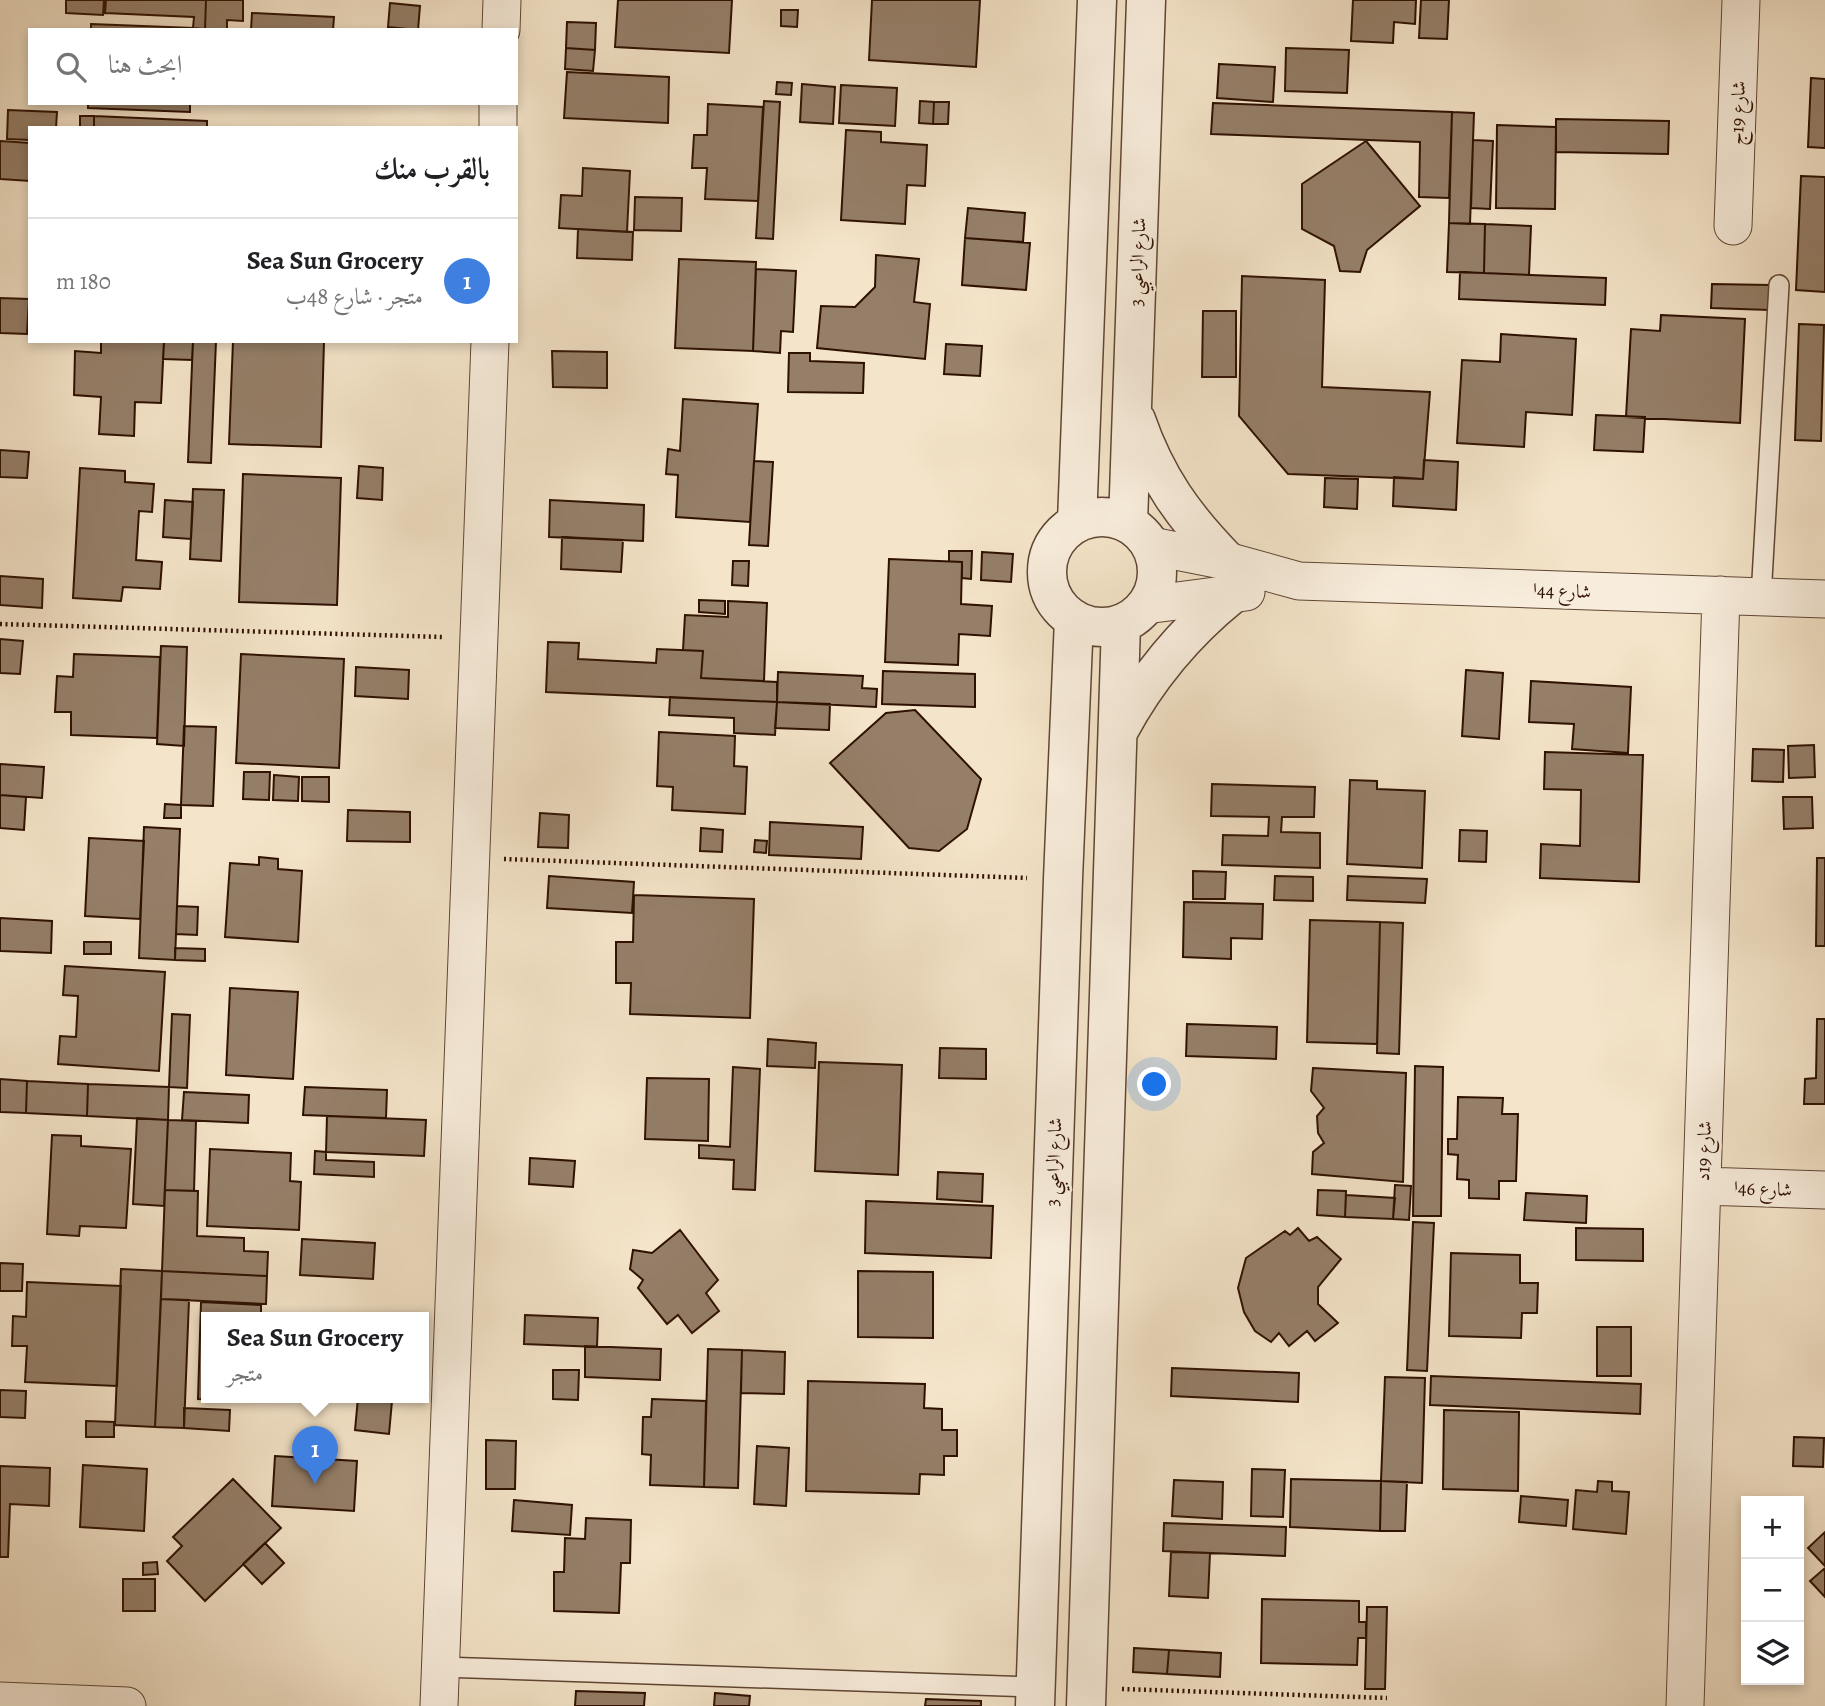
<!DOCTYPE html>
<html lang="ar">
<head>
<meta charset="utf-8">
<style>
  body { margin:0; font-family:Alegreya,Amiri,serif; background:#f6f6f6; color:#202124; direction:rtl }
  .controls { position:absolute; right:21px; bottom:21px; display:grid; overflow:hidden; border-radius:0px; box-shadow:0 4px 10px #0003 }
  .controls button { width:63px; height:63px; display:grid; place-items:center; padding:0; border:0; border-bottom:2px solid #e0e0e0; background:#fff; color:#202124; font:35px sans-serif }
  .you { position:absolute; left:1155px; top:1085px; width:24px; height:24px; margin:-18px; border:5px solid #fff; border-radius:50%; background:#1a73e8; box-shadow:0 0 0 10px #1a73e833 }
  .badge { display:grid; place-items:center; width:46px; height:46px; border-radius:50%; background:#111827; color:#fff; font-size:23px; font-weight:700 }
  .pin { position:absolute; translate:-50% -58px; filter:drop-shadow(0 2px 4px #0008) }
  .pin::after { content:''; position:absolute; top:37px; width:24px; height:21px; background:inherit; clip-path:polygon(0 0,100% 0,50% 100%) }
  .popup { position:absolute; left:201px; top:1312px; width:228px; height:91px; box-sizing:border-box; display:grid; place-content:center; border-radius:0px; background:#fff; filter:drop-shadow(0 2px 5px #0005); font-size:23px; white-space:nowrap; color:#757577 }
  .popup b { font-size:26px; color:#202124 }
  .popup::after { content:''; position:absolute; left:50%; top:100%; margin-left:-14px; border:14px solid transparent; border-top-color:#fff }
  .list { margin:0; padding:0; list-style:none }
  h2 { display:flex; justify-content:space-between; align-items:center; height:91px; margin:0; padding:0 28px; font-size:30px }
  h2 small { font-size:23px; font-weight:400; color:#757577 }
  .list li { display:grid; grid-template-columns:46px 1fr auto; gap:21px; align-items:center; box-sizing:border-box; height:126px; padding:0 28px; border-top:2px solid #e0e0e0 }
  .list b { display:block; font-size:26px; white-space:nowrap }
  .list p { margin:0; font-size:23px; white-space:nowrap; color:#757577 }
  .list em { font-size:23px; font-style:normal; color:#757577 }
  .icon { flex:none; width:38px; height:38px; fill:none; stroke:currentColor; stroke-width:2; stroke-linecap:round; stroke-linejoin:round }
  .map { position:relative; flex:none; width:1825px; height:1706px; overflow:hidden; direction:ltr }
  .search { position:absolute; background:#fff; box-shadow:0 4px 10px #0003; left:28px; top:28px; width:490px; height:77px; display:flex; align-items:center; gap:18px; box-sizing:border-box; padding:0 24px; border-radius:0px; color:#757577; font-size:26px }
  .panel { position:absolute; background:#fff; box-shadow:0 4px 10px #0003; left:28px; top:126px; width:490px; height:217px; border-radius:0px; direction:rtl }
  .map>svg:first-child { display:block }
</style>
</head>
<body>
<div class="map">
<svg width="1825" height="1706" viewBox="0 0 1825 1706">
  <rect width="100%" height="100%" fill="#f4e4c9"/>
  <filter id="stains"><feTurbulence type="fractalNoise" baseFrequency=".00286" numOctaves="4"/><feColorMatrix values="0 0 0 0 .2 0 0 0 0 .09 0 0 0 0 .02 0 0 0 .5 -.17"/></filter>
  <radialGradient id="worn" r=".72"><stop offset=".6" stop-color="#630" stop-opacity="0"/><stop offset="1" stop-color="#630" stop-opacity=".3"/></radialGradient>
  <path fill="#957f69" stroke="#2f1102" stroke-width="2" d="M66,0H104L103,15L66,13Z
    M106,0H206L205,29L193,28L194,17L105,13Z
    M206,0H243V21L227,20V30L205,29Z
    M618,0H732L729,53L615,47Z
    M872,0H980L976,67L869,60Z
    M1353,0H1416L1415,24L1394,22L1393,43L1351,41Z
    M1421,0H1449L1447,39L1419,38Z
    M390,3L420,6L418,30L388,27Z
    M781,10H798L797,27L781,26Z
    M252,13L334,17L333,30H251Z
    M567,22L596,23L595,50L566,48Z
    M91,24L193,28V30H91Z
    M566,48L595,50L593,71L565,69Z
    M1286,48L1349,50L1347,93L1285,91Z
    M1219,64L1275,67L1273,102L1217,98Z
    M567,72L669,77L668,123L564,118Z
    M1811,78L1825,79V148L1808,147Z
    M777,82L792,83L791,95L776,94Z
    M802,84L835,87L833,124L800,122Z
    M841,85L897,88L895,126L839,123Z
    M764,101L780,102L773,239L756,238Z
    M920,101L934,102L933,124L919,123Z
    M934,102H949L948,124H933Z
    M88,103H190V112L88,108Z
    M1213,103L1452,112L1449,198L1419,197L1420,142L1211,134Z
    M708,104L763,107L758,201L705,199L707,168H692L694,135H707Z
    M8,110L57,112L56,128H30V140L7,139Z
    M1452,112L1474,113L1470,224L1449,223Z
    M80,116H94V128H80Z
    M94,116L207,121V128H94Z
    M1556,119L1669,121L1668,154L1556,152Z
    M1497,125L1556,127L1555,209L1496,208Z
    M846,130L881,132V142L927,145L925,186L907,185L905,224L841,220Z
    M1473,140L1493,141L1490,209L1471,208Z
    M0,141L30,143V181L0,179Z
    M1366,141L1420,206L1367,250L1360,272L1340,271L1334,246L1302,229V184Z
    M583,168L630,171L627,232L559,228L561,195L582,196Z
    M1801,176L1825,177V292L1796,290Z
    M635,197L682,198L681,231L634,230Z
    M968,208L1025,213L1023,242L965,238Z
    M1449,223L1485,224L1484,273L1447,272Z
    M1485,224L1531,226L1529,275L1484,273Z
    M578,229L633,232L632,260L577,258Z
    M965,238L1030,243L1026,290L962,285Z
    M876,255L919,259L914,302L930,304L925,359L817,348L821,306L855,307L875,287Z
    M679,259L756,262L753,351L675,348Z
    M756,269L796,271L793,332L781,331L780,353L753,351Z
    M1460,272L1606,278L1605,305L1459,299Z
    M1242,276L1325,280L1322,387L1430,392L1423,479L1288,474L1239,416Z
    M1712,284L1770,285L1769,310L1711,308Z
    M0,298L29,299L27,334L0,333Z
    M1203,311H1236V377H1202Z
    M1661,315L1745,319L1740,423L1626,417L1631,329L1660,331Z
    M1799,324L1824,325L1821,441L1795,440Z
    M1501,334L1576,339L1572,415L1526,412L1524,447L1457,443L1462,360L1500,362Z
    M101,341H164L161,403L135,402L134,436L99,434L101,397L74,395L75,351L101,353Z
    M164,341H193L192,360L163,359Z
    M193,341H216L211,463L188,462Z
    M233,341H324L321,447L229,444Z
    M946,344L982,346L980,376L944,374Z
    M552,351L607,352V388L553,387Z
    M789,353H810V361L864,363L863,393L788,392Z
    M683,399L758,404L750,522L676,517L678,475L666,474L668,449L680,451Z
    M1596,415L1645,417L1643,452L1594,450Z
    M0,450L29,452L27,478L0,477Z
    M1424,460L1458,462L1456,510L1393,506L1394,477L1423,479Z
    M754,461L773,462L768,546L749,545Z
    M359,466L383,468L382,500L357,498Z
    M80,468L125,471V482L154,484L152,512L139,511L136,560L162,562L160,589L123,587L121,601L73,598Z
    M243,474L341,478L337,605L239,602Z
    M1325,478L1358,479L1357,509L1324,507Z
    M193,489L224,490L221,561L190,559Z
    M165,500L193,502L191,539L163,537Z
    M550,500L644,505L643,541L549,537Z
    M562,537L623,540L621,572L561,569Z
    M949,551H972L971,579L962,578V562H949Z
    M982,552L1013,554L1011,582L981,580Z
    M889,559L962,562L961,604L992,606L990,636L959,634L958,665L885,662Z
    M733,561H749L748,586L732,585Z
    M0,576L43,579L42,608L0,605Z
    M699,600L725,601V614L699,612Z
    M728,601L767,603L764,681L701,678L703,651L683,650L685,615L728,617Z
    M0,639L23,641L20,674L0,673Z
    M548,642L579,643L578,659L656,663L657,649L703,651L701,678L777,682V702L546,692Z
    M161,646L187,647L184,746L157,744Z
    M74,654L160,657L157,738L71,735V712H55L57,676L73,677Z
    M241,654L344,659L339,768L236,763Z
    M356,667L409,670L408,699L355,696Z
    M1466,670L1503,673L1499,739L1462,736Z
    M883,671L975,674V707L882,704Z
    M778,672L863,676L862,688L877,689L876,707L777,702Z
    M1531,681L1631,687L1628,753L1572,749L1574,724L1529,722Z
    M670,697L777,702L775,735L734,733V718L669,715Z
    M777,702L830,704L829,730L775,728Z
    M915,710L981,779L967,829L939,851L909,848L830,763L886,713Z
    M184,726L216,727L213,806L181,805Z
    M659,732L735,736L734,766L747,767L745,814L672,810L673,787L657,786Z
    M1814,745L1815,777L1789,778L1788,746Z
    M1753,749L1784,750L1783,782L1752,781Z
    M1545,752L1643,755L1639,882L1540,878L1541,844L1580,846L1581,790L1544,789Z
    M0,764L44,767L42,798L0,795Z
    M244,772H270L269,800L243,799Z
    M274,775L299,777L298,801L273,800Z
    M302,777H329V802L302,801Z
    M1350,780L1377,781V789L1425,791L1422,868L1347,864Z
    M1212,784L1315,787L1314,817H1282L1281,832L1320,833V868L1222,865L1223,835L1268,836L1269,817L1211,816Z
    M0,795L26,797L24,830L0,828Z
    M1783,797H1812L1813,828L1784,829Z
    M165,804L181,805V818H164Z
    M348,810L410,812V842L347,841Z
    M540,813L569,815L568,848L538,847Z
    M770,822L863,827L861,859L769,855Z
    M144,827L180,829L175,960L139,958Z
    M701,828L723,830L722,852L700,851Z
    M1460,830L1487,831L1486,862L1459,861Z
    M89,838L144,841L140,919L85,916Z
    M755,840L767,841L766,853L754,852Z
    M259,857L278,859V869L302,871L298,942L225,937L230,863L259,865Z
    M1817,858H1825V946H1816Z
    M1193,871L1226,872L1225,899H1193Z
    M549,876L634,882L632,913L547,908Z
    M1275,876L1313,877V901L1274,900Z
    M1348,876L1427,879L1425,903L1347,900Z
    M634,895L754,899L750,1018L630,1014L631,983H616V942H633Z
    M1184,902L1263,904L1262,939L1231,938V959L1183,957Z
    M177,906L198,907L197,935L176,934Z
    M0,918L52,921L51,953L0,951Z
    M1310,920L1380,922L1377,1044L1307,1042Z
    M1380,922L1403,923L1399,1054L1377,1053Z
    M84,942H111V954H84Z
    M175,948L205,949V961L175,960Z
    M65,966L165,972L159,1071L58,1064L60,1036L76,1037L78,996L63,995Z
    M230,988L298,992L293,1079L226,1075Z
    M172,1014L190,1015L187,1088L169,1087Z
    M1817,1019H1825V1104H1804L1805,1079L1816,1078Z
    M1187,1024L1277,1027L1276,1059L1186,1056Z
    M768,1039L816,1043L815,1068L767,1066Z
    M940,1048L986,1049V1079L939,1078Z
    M819,1062L902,1065L898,1175L815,1171Z
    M1415,1066L1443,1067L1441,1216H1413Z
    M733,1067L760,1069L755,1190L733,1189L734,1160L699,1158V1145L730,1147Z
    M1313,1068L1406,1073L1403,1182L1312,1174L1313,1152L1324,1143L1318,1133L1317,1116L1324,1108L1311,1091Z
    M647,1078L709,1079L708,1141L645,1139Z
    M0,1079L27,1081L26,1113L0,1112Z
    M27,1081L88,1084L87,1116L26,1113Z
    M88,1084L169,1087L168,1120L87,1116Z
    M305,1087L387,1090L386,1118L303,1115Z
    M184,1092L249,1095L248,1123L182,1120Z
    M1458,1097L1503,1098L1502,1114H1518L1516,1181H1499V1199L1469,1198V1180L1457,1179L1458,1155L1448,1154V1139H1457Z
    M327,1116L426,1120L424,1156L326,1152Z
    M137,1118L168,1120L164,1206L133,1204Z
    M168,1120L196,1121L194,1191L165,1190Z
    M52,1135L81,1136V1146L131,1149L126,1228L80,1226L79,1236L47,1234Z
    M210,1149L291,1153L290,1181L301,1182L299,1230L207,1226Z
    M315,1151L326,1152V1160L374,1162V1177L314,1174Z
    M530,1158L575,1161L573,1187L529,1184Z
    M938,1172L983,1174L982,1202L937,1199Z
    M1395,1185L1411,1186L1409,1220L1393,1219Z
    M165,1190L198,1191L197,1236L244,1238V1251L268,1252L267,1276L162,1271Z
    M1318,1190L1346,1191L1345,1217L1317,1215Z
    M1526,1193L1587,1196L1586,1223L1524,1220Z
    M1346,1195L1395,1198L1393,1219L1345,1217Z
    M866,1201L993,1206L991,1258L865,1253Z
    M1413,1222L1434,1223L1427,1371L1407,1370Z
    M1298,1228L1309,1241L1317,1237L1341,1259L1318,1287V1304L1338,1323L1315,1341L1307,1331L1289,1346L1279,1333L1271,1342L1255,1331L1244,1312L1238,1288L1246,1258L1285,1231L1290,1235Z
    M1576,1228L1643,1229V1261L1576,1260Z
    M680,1230L718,1280L706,1293L719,1311L692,1333L678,1315L667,1324L638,1288L643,1280L630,1269L633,1250L652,1253Z
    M302,1239L375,1243L373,1279L300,1275Z
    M1451,1253L1520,1255V1283H1538L1537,1313H1522L1521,1338L1449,1336Z
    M0,1263L23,1264L22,1291H0Z
    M121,1269L162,1271L155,1427L115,1425Z
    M162,1271L267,1276L266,1304L161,1299Z
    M858,1271L933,1272V1338L858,1337Z
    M27,1282L121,1286L117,1386L25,1382L27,1346H12L13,1316L26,1317Z
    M161,1299L189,1300L184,1428L155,1427Z
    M201,1302L261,1305V1318H206V1398H258V1401L198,1399Z
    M525,1315L598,1318L597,1347L524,1344Z
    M1597,1327H1631V1376H1597Z
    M585,1346L661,1349L660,1380L585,1377Z
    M708,1349L742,1350L738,1488L704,1487Z
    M742,1350L785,1352L784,1394L741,1393Z
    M1172,1368L1299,1373L1298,1402L1171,1396Z
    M553,1370H579L578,1400L553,1399Z
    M1431,1376L1641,1384L1640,1414L1430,1405Z
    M1385,1377L1425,1378L1422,1483L1381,1481Z
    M808,1381L925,1384L924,1408L942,1409V1430H957V1456H944V1475L920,1474L919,1494L806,1491Z
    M0,1390L26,1391L25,1418L0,1417Z
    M358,1398L392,1401L389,1434L355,1430Z
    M652,1399L706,1401L704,1487L650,1485L651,1455L642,1454L643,1417H651Z
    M184,1408L230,1410L229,1431L184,1428Z
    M1444,1410L1519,1412L1518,1491L1443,1489Z
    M86,1421L114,1422V1437H86Z
    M1794,1437L1824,1438L1823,1467L1793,1466Z
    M486,1440L516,1441L515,1489H486Z
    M757,1446L789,1448L786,1506L754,1504Z
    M275,1456L357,1461L354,1511L272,1506Z
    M83,1465L147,1469L144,1531L80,1527Z
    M0,1466L50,1468L49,1506L10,1504L8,1557H0Z
    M1252,1469L1285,1470L1283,1517L1251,1516Z
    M233,1479L281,1528L205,1601L167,1561L182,1546L173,1537Z
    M1291,1479L1381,1481L1380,1531L1290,1527Z
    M1174,1480L1223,1482L1222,1519L1172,1516Z
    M1381,1481L1407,1482L1405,1531H1380Z
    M1598,1481L1612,1482V1491L1629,1492L1626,1534L1573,1529L1576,1490L1597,1492Z
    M1521,1496L1568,1500L1566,1526L1519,1522Z
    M514,1500L572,1505L570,1535L512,1531Z
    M586,1518L631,1520L630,1563H621L619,1613L554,1611V1572H564L565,1538L585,1539Z
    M1164,1523L1286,1527L1285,1556L1163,1551Z
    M1825,1532V1566L1808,1548Z
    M265,1543L284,1563L262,1584L243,1564Z
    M1171,1552L1210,1553L1208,1598L1169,1596Z
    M157,1562L158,1574L143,1575V1563Z
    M1825,1568V1597L1810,1581Z
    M123,1579H155V1611H123Z
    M1262,1599L1359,1601V1622H1366V1638H1358L1357,1665L1261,1663Z
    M1367,1607H1387L1385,1689H1365Z
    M1134,1648L1169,1650L1167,1674L1133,1672Z
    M1169,1650L1221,1653L1220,1677L1167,1674Z
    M576,1691L645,1693L644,1706H575Z
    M715,1693L750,1696L749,1706H714Z
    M926,1699L981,1701V1706H925Z"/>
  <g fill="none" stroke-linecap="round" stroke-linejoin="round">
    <defs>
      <path id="service" d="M1761,597L1779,285
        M441,1667L1035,1687"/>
      <path id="minor" d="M501,30L502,0
        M498,128V103
        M1733,226L1741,0
        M1151,546L1227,561L1299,581L1825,599
        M1146,605L1246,592
        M1702,1186L1825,1190
        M0,1701L127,1706
        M439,1706L490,341
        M1685,1706L1721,595"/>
      <path id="tertiary" d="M1136,420C1156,478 1184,517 1227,561
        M1047 572a55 55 0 1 1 110 0a55 55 0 1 1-110 0Z
        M1077,522L1097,0
        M1128,523L1146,0
        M1119,730C1148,676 1184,633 1231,595
        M1035,1706L1063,879L1074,619
        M1086,1706L1121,624"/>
    </defs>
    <use href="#service" stroke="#604634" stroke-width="22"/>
    <use href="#minor" stroke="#604634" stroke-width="39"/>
    <use href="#tertiary" stroke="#604634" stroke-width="41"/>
    <path stroke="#2f1102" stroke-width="4.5" stroke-dasharray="2 3.5" stroke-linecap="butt" d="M0,624L443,637
      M504,859L1027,878
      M1122,1689L1387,1698"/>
    <use href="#service" stroke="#f8eddc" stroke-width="19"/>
    <use href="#minor" stroke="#f8eddc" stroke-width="37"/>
    <use href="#tertiary" stroke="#f8eddc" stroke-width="38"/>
  </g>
  <g text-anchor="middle" stroke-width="5" stroke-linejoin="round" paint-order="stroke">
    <g font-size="19" fill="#2f1102" stroke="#f8eddc">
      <text transform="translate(1737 113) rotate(-88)" y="7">شارع 19ج</text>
      <text transform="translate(1137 262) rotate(-88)" y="7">شارع الراعبي 3</text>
      <text transform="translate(1562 590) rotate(2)" y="7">شارع 44ا</text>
      <text transform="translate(1703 1151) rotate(-88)" y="7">شارع 19د</text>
      <text transform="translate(1053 1162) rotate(-88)" y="7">شارع الراعبي 3</text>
      <text transform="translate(1763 1188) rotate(2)" y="7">شارع 46ا</text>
    </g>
  </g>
  <rect width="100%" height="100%" filter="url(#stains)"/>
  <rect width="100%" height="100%" fill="url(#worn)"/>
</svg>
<div class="controls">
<button>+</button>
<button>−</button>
<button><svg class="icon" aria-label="layers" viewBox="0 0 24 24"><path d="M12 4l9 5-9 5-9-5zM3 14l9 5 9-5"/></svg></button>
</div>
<div class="you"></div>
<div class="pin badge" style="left:315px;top:1484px;background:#3f7fe0">1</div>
<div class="popup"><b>Sea Sun Grocery</b>متجر</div>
<div class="search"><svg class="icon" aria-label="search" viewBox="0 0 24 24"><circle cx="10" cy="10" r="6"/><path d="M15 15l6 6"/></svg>ابحث هنا</div>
<section class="panel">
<h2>بالقرب منك<small></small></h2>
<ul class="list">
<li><span class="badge" style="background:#3f7fe0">1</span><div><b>Sea Sun Grocery</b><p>متجر · شارع 48ب</p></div><em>180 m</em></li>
</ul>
</section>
</div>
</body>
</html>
